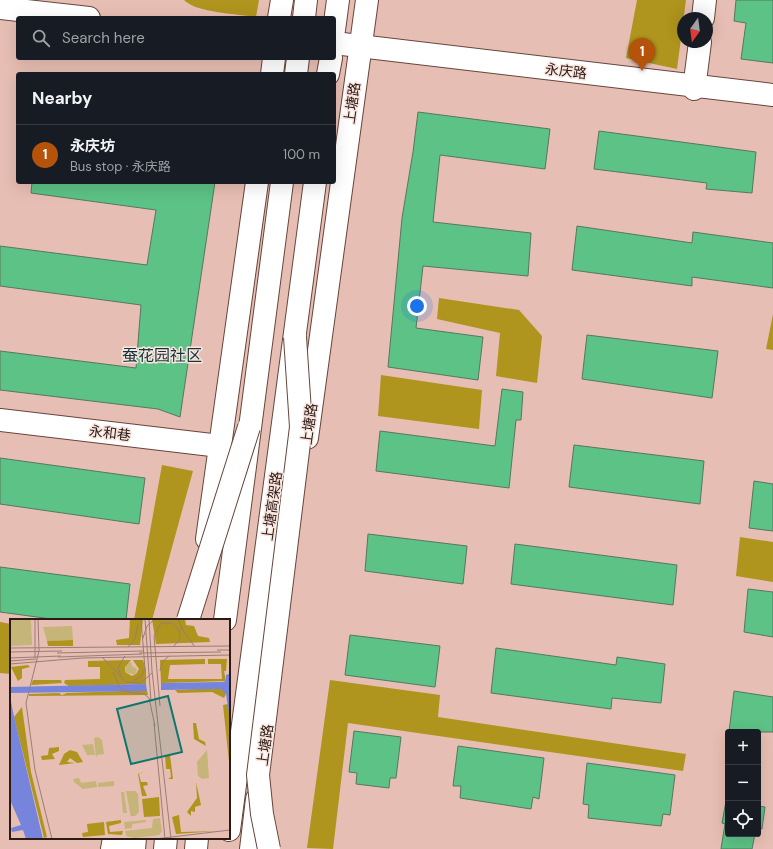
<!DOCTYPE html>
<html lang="en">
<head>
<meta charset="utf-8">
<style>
  body { margin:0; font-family:"DM Sans","Noto Sans SC",sans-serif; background:#242831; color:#f1f3f6 }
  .controls { position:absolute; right:12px; bottom:12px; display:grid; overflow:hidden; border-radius:4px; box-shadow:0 4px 16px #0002 }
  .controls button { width:36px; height:36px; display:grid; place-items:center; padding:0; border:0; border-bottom:1px solid #363941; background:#171b24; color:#f1f3f6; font:20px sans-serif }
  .compass { position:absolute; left:677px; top:12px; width:36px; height:36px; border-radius:50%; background:#171b24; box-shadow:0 4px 16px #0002; rotate:194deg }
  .you { position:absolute; left:417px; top:306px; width:14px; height:14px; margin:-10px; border:3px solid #fff; border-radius:50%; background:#1a73e8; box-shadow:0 0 0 6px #1a73e833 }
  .badge { display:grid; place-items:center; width:26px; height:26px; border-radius:50%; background:#b45309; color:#fff; font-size:13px; font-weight:700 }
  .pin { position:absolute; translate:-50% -33px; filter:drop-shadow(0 1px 2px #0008) }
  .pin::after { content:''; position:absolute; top:21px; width:14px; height:12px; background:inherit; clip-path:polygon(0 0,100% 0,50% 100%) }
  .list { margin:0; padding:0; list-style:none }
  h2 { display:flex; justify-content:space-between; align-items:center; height:52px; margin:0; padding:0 16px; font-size:17px }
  h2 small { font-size:13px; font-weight:400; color:#9ea1a6 }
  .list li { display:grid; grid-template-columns:26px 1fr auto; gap:12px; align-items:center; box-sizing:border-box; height:60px; padding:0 16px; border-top:1px solid #363941 }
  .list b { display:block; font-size:15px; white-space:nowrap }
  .list p { margin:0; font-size:13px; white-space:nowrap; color:#9ea1a6 }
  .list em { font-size:13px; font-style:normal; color:#9ea1a6 }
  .icon { flex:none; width:22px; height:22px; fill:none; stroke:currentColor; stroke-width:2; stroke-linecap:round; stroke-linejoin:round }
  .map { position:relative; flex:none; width:773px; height:849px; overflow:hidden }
  .search { position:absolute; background:#171b24; box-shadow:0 4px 16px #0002; left:16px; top:16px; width:320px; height:44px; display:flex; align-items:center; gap:10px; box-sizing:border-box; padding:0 14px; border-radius:4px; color:#9ea1a6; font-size:15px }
  .panel { position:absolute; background:#171b24; box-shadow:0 4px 16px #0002; left:16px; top:72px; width:320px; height:112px; border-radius:4px }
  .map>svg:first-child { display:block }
</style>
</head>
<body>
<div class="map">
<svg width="773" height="849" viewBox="0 0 773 849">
  <rect width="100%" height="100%" fill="#e7beb3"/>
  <path fill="#af941d" d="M184,0H259L256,17C239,14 196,13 184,0Z
    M637,0H686L677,69L626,58Z
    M439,298L519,310L542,336L537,383L496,376L500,333L437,319Z
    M773,314V350L766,349Z
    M381,375L482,390L479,429L378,416Z
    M162,465L193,471L152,620H134Z
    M740,537L773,542V582L736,576Z
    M0,622L11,624V674L0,673Z
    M330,680L440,695L438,717L686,754L683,771L348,723L333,849L307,848Z"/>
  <path fill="#5cc285" stroke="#567761" d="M736,0H773V63L741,59L746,23L734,21Z
    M418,112L550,129L545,169L440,155L433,222L531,233L528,276L423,266L416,328L483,337L478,380L388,367L402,218L413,152Z
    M599,131L756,152L752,193L706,189L707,183L594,169Z
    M32,182H215L180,417L158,409L0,390V351L136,368L141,305L0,286V246L147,265L156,210L31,193Z
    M577,226L692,243L693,232L773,243V288L692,277V286L572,270Z
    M587,335L718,351L712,398L582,379Z
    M502,389L523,392L521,420H516L509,488L376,471L380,431L495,446Z
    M574,445L704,461L700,504L569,487Z
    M0,458L145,478L139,524L0,504Z
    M754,481L773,484V531L749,528Z
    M368,534L467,546L463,584L365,571Z
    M515,544L677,565L673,605L511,584Z
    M0,567L130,584L126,620H59L0,612Z
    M748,589L773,592V637L744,632Z
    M350,635L440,646L435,687L345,675Z
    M496,648L616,665L617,657L665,664L661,703L612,698L611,709L491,693Z
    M734,691L773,697V732H729Z
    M354,731L401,737L396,778H390L389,788L356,784L357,773L349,772Z
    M458,746L544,758L539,799L533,797L531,809L460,798L461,786H453Z
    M587,763L675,775L670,815L663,814L661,826L588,818L589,805L583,804Z
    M726,801L728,802V834H755L752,849H721L725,824L722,823Z
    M758,806L765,807L762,829L758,828Z"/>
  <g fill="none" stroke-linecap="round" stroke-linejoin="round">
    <defs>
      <path id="minor" d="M0,8L89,18
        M703,18L705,0
        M334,43L773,95
        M694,89L700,42
        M0,420L220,446"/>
      <path id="primary" d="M279,18L282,0
        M272,74L274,58
        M307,438L367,0
        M207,539L257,182
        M165,849L166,838
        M251,849L257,799"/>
      <path id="trunk" d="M304,18L306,0
        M334,30L338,0
        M296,74L298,58
        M328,74L331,58
        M225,620L282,182
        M229,830L315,182
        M112,849L114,838
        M134,849L135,838
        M196,849L197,838"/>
    </defs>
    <use href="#minor" stroke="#67453c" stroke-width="24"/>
    <use href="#primary" stroke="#67453c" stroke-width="24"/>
    <use href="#trunk" stroke="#67453c" stroke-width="24"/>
    <use href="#minor" stroke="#fff" stroke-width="22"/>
    <use href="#primary" stroke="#fff" stroke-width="22"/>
    <use href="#trunk" stroke="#fff" stroke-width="22"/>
    <defs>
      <path id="trunk-bridge" d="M188,620L249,427
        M269,849L262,814L258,775L301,427L295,337"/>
    </defs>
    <use href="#trunk-bridge" stroke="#67453c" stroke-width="24" stroke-linecap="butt"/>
    <use href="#trunk-bridge" stroke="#fff" stroke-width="22"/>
  </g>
  <g text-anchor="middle" stroke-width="3" stroke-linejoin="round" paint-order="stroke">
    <g font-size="14" fill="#2a1b17" stroke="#fae4de">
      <text transform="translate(566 71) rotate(7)" y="5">永庆路</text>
      <text transform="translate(352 103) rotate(-82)" y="5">上塘路</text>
      <text transform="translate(309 424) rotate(-82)" y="5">上塘路</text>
      <text transform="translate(110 433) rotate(7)" y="5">永和巷</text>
      <text transform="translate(272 506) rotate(-82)" y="5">上塘高架路</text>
      <text transform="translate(265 745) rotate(-82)" y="5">上塘路</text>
    </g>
    <g font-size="16" fill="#13343b" stroke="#fae4de">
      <text x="162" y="361">蚕花园社区</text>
    </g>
  </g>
  <g transform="translate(10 619)">
    <rect width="220" height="220" fill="#e7beb3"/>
    <path d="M0,0L21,1L22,26L0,27ZM62,7L63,21L37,22L33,8ZM121,43L122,47L127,50L125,56L115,53L116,45ZM88,118L92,121L94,135L87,136L86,139L84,119ZM83,125L85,136H77L72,126ZM197,131L199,159L192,160L188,157L187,143ZM69,159L71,164L86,162L87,168L73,170L64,163L63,160ZM104,162V167L88,168V164ZM116,172H125L128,175L129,193L125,197H121V199ZM111,173H114L117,194H113ZM150,199L152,212L149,216L125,219L116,217L115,212L142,209L143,200ZM136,201V203L122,205V209L115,210L114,203Z" fill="#c5b578"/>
    <path d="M120,0H133L130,26H107L106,21L119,19ZM142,0H175L176,6L184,7L188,17L199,19L200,23L146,25ZM63,21V27H38L37,22ZM195,40V45L160,46L158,60H212L211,45H198V40H217L216,52H214L216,62L151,64L150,41ZM121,41L115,48V53L122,57L126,55L129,50L123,41H133L136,51V65L59,67L54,64L55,61L90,60V48H78V42ZM18,46L20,48L12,50V59L8,62L1,48ZM23,61H51L52,64L21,66ZM207,69L214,71L216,75L214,79L202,73L168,74L165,71ZM112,72H137L138,76L19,77V75L49,74L52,76L57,74ZM218,85L220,101V152L213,86ZM12,88L21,153L37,218L34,219L4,98ZM183,104H186L189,120L195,123L196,127L184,120ZM49,128V132L42,135L45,140L32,141L31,137L38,136L39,129ZM60,131L67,133L73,143L67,144L60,139L57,143L65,144L49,146L54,135ZM155,136H160L163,160H158L161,158L160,150H156ZM135,152L129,155L131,163H137L138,166L133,167L137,177H132L128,155ZM186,163L191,186L185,188V193L181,192V197L177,193L187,179ZM149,178L150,197L134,198L132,180ZM169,196L171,213L208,212L166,215L162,198ZM111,201V204L99,207L100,213L113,212L112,216L98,215L96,203ZM94,203L95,216L73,218L72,214L78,213L77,205Z" fill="#af941d"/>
    <path d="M219,55L220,101L216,75L211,70L151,71V64L213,63L216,62V56ZM136,65L137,72L0,74V68ZM0,77L3,93L33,220H16L13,211L2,213L1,209L11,206L0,181Z" fill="#7684db"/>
    <path fill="none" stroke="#7684db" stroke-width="2" d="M0,178L9,182L17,195L24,220"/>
    <path fill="none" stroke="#9b7d75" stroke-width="1" d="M28,0L29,32L16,84L25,151L42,220M135,0L141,82M139,0L142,52L161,220M168,0L173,11M171,9L185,28M133,19L137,7L145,0M118,28L125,20L128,5M0,29L220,27M207,31H220M0,33L52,32M47,34L133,32M129,34L211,33M48,38L132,35M92,38L116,63L131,64L142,54M0,39L51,37M25,39V0M0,42L26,40M0,45L72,39L220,36M150,52L152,43L159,37M103,53L110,69L118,73L134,75L139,79L145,107M111,58L108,48L115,37M122,62L131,58L135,50L131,0M150,87L144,17L151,4H162L169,11L170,20L163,28M144,104L155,220M145,220L220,211"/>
    <path fill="#0f766e" fill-opacity="0.15" stroke="#0f766e" stroke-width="2" d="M158,77L172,133L121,145L107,90Z"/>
    <rect width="220" height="220" fill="none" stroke="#2a1b17" stroke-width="2"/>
  </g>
</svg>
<div class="controls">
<button>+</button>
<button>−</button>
<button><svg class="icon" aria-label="locate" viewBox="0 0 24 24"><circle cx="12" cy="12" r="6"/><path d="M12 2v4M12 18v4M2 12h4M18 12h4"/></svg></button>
</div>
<svg class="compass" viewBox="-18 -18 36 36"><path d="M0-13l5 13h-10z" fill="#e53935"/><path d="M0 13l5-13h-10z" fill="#9ea1a6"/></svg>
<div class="you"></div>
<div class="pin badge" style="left:642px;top:71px">1</div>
<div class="search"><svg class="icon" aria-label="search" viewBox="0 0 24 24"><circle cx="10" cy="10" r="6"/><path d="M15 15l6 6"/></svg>Search here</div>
<section class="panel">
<h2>Nearby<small></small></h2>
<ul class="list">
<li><span class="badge">1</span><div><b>永庆坊</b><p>Bus stop · 永庆路</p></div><em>100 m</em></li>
</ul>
</section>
</div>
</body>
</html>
